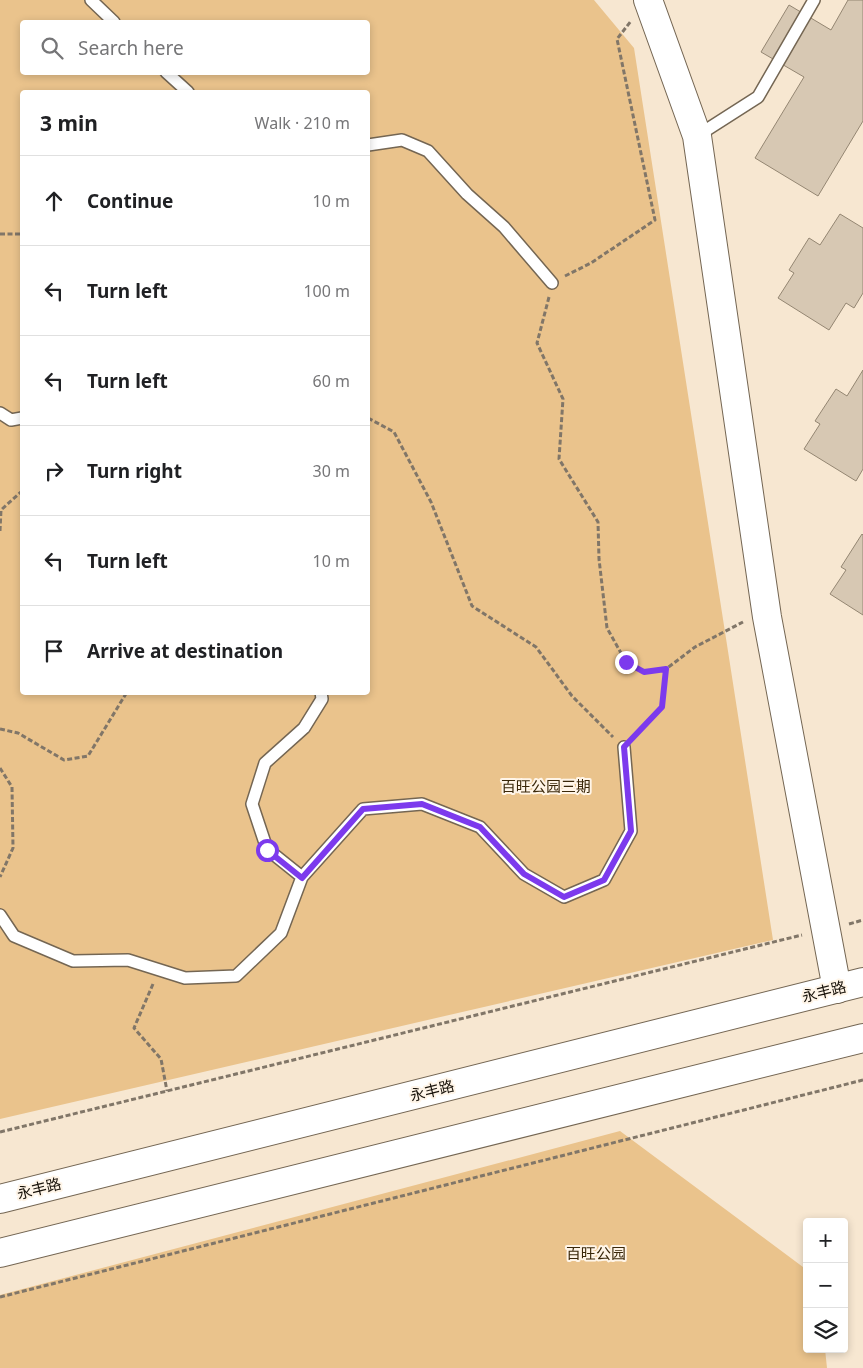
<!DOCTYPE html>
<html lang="en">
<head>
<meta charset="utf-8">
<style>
  body { margin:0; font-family:"Noto Sans","Noto Sans SC",sans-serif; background:#f2f2f2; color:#202124 }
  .controls { position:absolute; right:15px; bottom:15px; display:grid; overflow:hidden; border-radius:5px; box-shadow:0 2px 8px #0003 }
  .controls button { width:45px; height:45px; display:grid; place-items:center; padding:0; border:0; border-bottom:1px solid #e0e0e0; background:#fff; color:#202124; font:25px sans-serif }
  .stop { position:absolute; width:15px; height:15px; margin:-11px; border:4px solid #7c3aed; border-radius:50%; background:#fff }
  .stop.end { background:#7c3aed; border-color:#fff; box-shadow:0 1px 5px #0008 }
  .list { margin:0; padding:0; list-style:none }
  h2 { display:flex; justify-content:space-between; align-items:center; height:65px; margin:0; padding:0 20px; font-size:21px }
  h2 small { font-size:16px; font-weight:400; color:#757577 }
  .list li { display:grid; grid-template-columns:32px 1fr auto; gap:15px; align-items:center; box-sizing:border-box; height:90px; padding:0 20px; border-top:1px solid #e0e0e0 }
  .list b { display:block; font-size:19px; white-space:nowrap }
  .list em { font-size:16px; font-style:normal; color:#757577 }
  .icon { flex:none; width:28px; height:28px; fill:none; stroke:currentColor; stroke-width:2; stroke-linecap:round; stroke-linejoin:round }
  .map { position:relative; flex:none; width:863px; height:1368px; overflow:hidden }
  .search { position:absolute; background:#fff; box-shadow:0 2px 8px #0003; left:20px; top:20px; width:350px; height:55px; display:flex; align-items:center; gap:12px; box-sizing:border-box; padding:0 18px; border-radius:5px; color:#757577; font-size:19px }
  .panel { position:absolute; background:#fff; box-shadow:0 2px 8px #0003; left:20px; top:90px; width:350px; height:605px; border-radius:5px }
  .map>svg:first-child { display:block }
</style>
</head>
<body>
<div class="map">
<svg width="863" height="1368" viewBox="0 0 863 1368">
  <rect width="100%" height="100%" fill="#f7e7d1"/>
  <path fill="#eac38c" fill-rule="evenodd" d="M0,0H594L634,48L773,940L0,1119ZM22,22H368V72H22ZM22,92H368V692H22Z
    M620,1131L807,1270V1349H825L827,1368H0V1295Z"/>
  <path fill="#d7c8b3" stroke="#948672" d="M848,0H863V121L818,196L755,158L804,77L761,52L789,5L831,30Z
    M840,214L863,228V293L854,308L846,303L829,330L778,298L794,273L789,270L809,238L820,245Z
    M863,370V469L856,481L804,449L820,424L815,421L836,389L847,396Z
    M862,534L863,535V615L830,594L846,570L841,567Z"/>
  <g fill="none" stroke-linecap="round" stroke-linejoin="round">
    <defs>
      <path id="lane" d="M91,0L114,22
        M166,72L188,92
        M697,136L758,97L814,0
        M368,145L402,140L428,151L467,194L504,227L552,283
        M0,413L11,420L22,418
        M302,877L267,849L252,804L265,763L304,728L322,699L321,692
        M0,915L14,936L73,961L128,960L185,978L236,976L281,933L302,877L363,809L422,804L480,827L524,874L564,897L604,880L631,831L624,747"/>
      <path id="secondary" d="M648,0L697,136L767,617L837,989"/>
      <path id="primary" d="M0,1199L863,982
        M0,1253L863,1038"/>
    </defs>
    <use href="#lane" stroke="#746653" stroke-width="14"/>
    <use href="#secondary" stroke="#746653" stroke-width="30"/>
    <use href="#primary" stroke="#746653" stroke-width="30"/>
    <path stroke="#817668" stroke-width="3" stroke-dasharray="5 2.5" stroke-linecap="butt" d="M0,234H22
      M565,276L591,263L655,220L617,39L631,21
      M549,297L537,343L563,399L559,459L598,522L599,559L607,628L626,662L644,672L666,669L695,647L743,622
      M368,418L394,432L431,502L472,606L536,647L572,696L613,737
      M0,531L1,510L22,491
      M0,729L18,733L64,760L88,756L127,692
      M636,735L662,707L666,669
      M0,768L12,787L13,848L0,877
      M849,924L863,920
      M153,984L134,1028L161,1059L167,1091
      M0,1132L802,935
      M0,1297L863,1080"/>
    <use href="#lane" stroke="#fff" stroke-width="11"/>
    <use href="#secondary" stroke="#fff" stroke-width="28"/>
    <use href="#primary" stroke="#fff" stroke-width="28"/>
  </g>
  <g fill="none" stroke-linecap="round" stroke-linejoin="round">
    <path stroke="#7c3aed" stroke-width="6" d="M267,850L302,878L363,809L422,804L480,827L524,874L564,897L604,880L631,831L624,747L662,707L666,669L644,672L626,662"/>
  </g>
  <g text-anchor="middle" stroke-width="4" stroke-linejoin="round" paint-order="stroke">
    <g font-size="15" fill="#3a2709" stroke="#fff5e8">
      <text x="546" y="792">百旺公园三期</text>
      <text x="596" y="1259">百旺公园</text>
    </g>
    <g font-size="15" fill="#1a140c" stroke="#fff5e8">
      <text transform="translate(824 992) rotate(-14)" y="5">永丰路</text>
      <text transform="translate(432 1091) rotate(-14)" y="5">永丰路</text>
      <text transform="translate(39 1189) rotate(-14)" y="5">永丰路</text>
    </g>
  </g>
</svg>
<div class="controls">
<button>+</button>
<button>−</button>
<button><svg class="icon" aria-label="layers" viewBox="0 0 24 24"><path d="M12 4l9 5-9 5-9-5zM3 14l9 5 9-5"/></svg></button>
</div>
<div class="stop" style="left:267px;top:850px"></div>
<div class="stop end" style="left:626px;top:662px"></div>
<div class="search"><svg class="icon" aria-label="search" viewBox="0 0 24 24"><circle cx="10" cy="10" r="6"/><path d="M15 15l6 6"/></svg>Search here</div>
<section class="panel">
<h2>3 min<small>Walk · 210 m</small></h2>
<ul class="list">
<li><svg class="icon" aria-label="ahead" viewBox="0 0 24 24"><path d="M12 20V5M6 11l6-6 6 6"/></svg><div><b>Continue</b></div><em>10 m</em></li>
<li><svg class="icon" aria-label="left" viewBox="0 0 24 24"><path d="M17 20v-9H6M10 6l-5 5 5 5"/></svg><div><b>Turn left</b></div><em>100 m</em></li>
<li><svg class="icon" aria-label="left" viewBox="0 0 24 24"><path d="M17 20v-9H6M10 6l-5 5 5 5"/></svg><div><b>Turn left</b></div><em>60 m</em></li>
<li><svg class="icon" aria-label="right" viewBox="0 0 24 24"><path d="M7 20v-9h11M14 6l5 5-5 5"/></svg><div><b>Turn right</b></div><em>30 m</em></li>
<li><svg class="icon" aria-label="left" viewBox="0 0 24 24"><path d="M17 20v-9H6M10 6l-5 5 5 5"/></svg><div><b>Turn left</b></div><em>10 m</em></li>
<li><svg class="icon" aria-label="arrive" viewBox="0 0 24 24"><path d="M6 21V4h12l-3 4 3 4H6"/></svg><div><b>Arrive at destination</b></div></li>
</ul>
</section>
</div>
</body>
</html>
